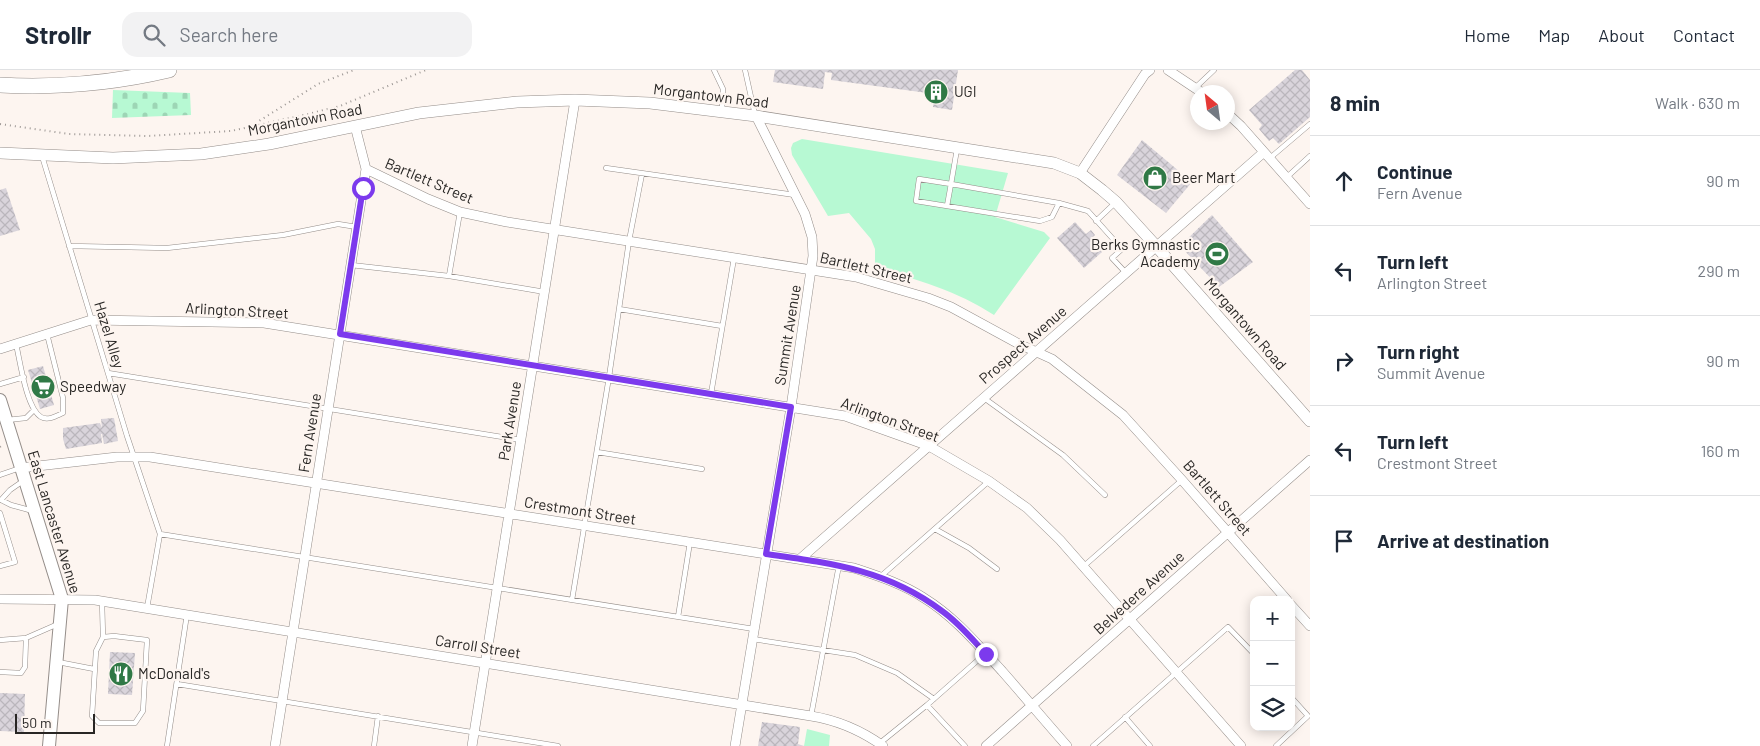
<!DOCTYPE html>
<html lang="en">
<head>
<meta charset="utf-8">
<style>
  body { margin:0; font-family:Barlow,sans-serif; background:#f2f2f3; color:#1f2937 }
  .controls { position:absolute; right:15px; bottom:15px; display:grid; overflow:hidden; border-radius:10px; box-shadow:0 2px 12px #0003 }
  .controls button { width:45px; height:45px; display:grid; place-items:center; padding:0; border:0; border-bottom:1px solid #e0e1e3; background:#fff; color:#1f2937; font:25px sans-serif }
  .compass { position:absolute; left:1190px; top:15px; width:45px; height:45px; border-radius:50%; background:#fff; box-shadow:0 2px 12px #0003; rotate:331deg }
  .scale { position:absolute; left:15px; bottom:12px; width:80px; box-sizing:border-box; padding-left:5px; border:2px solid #282624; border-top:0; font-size:14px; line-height:18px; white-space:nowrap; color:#282624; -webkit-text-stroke:4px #fdf5f0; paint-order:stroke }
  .stop { position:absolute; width:15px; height:15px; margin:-11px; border:4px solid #7c3aed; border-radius:50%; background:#fff }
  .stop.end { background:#7c3aed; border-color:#fff; box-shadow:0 1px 5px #0008 }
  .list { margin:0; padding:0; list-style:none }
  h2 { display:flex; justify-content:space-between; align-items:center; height:65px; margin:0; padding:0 20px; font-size:21px }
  h2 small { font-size:16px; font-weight:400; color:#747a83 }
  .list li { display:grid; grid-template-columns:32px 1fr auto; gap:15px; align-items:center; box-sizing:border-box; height:90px; padding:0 20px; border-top:1px solid #e0e1e3 }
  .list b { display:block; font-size:19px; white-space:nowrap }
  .list p { margin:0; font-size:16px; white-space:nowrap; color:#747a83 }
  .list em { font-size:16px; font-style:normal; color:#747a83 }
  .icon { flex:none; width:28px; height:28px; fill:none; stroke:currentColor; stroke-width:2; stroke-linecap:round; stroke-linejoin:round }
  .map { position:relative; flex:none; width:1310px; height:676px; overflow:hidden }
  header { display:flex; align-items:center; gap:30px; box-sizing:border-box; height:70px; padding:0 25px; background:#fff; border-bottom:1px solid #e0e1e3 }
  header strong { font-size:24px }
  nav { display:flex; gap:28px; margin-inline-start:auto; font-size:18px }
  .search { width:350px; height:45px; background:#f2f2f3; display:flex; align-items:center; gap:12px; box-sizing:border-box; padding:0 18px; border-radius:15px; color:#747a83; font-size:19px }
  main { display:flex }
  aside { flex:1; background:#fff }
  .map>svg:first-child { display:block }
</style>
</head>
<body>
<header>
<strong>Strollr</strong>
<div class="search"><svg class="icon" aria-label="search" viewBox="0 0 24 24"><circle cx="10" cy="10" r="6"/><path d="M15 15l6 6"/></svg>Search here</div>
<nav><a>Home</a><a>Map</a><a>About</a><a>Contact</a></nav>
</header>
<main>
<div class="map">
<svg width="1310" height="676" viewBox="0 0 1310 676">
  <defs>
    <pattern id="cemetery-stones" width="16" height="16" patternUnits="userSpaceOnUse" patternTransform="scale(1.25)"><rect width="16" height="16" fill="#b7f9d3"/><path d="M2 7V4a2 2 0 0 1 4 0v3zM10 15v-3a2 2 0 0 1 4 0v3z" fill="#9dd5b5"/></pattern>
    <pattern id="building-cross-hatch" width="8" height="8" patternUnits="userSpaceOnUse" patternTransform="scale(1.25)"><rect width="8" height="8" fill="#d9d4db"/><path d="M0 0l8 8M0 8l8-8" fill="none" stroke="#bab6bc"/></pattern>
  </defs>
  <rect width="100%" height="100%" fill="#fdf5f0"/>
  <path fill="#b7f9d3" d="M802,69L1008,103L995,147L1044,162L1050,168L994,245C957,221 917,209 875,198V179L871,169L849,143L828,146L792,85L791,78L793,73Z
    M807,659L830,665L829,676H804Z"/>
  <path fill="url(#cemetery-stones)" d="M113,20L190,23L191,45L112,48Z"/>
  <path fill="url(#building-cross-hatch)" d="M775,0H958L952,40L933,37L935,24L831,10L832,3L825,2L823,19L773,12Z
    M1295,0H1302L1310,10V47L1279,74L1273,68L1269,71L1259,59L1262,55L1249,40Z
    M1142,70L1192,112L1166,143L1117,105Z
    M6,118L20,160L0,166V120Z
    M1212,145L1253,192L1219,217L1180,176Z
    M1075,152L1086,164L1091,160L1095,165L1091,169L1102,182L1084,198L1057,168Z
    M43,296L47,310H49L53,320L50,321L54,335L40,339L28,300Z
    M114,348L118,371L104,374L102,364H101L102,373L66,379L63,369V358L100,353L102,358L101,349Z
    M110,582L135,583L132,625L108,624Z
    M0,623L25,624L24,662L0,661Z
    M762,652L800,657L798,674L804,676H758Z"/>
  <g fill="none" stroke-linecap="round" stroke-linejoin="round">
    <defs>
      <path id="lane" d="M714,0L723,19L722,40
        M745,0L755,45
        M1195,18L1214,0
        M42,86L127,366L160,464L147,538
        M1270,88L1310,54
        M606,98L795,125
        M1287,107L1310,86
        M1059,133L1088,141L1122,179L1112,188L1126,203
        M947,136L951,114L1059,133L1052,147L1040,151L916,131L919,109L951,114L957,79
        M1096,151L1115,133
        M69,176L167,178L283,165L338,154L357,157
        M351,195L449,206L545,222
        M449,206L460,142
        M619,239L722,256
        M16,274C20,290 26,338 41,347C48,351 56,346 63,343V328L47,264
        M108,303L521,370
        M0,314L24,307
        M711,324L734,188
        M984,328L1063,385L1105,425
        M7,350L26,348L34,340
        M597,382L702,399
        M0,405L20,398
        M1,430L11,435L33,441
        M1,430L10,420L23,411
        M0,443L15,492L0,496
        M935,459L969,478L997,499
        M160,464L754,559
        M1084,496L1182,410
        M880,507L989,411
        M572,530L609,307L629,171L642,104
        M102,531L103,567
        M678,547L690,472
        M114,566L147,570L143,641L135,653H99L92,646L96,581L103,567Z
        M753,569L855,585L897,603L934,629
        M0,570L26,568L58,554
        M58,592L94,599
        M0,602L21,603L25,597L26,568
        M177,614L558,676
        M927,635L965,676
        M811,646L839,495
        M1125,647L1150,676
        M880,673L927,635L986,583
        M167,676L187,544
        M374,676L378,646
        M1093,676L1228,557L1254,584
        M1276,676L1308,646L1291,627"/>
      <path id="street" d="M1168,0L1201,22
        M1228,44L1241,56L1310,134
        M366,99L428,129L460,142L507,152L856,207L928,228L951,237L1019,274L1052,289L1123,345L1182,410L1287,530
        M1080,103L1145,4L1150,0
        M0,279L91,250L264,253L845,346L929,376L989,411L1027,438L1060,470L1241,676
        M20,398L117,387H150L854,498C878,506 903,514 924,528C955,547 978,575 1002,601C1024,626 1045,651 1067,676
        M800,489L1264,82
        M0,529L95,530L811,646C836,650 862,661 883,676
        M1291,535L1310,556
        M275,676L366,99L355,56
        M472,676L575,30
        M735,676L791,337L813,186L812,167L805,144L756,46
        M986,676L1310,390"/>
      <path id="secondary" d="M0,83L113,88L201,84L269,74L419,43L517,32L575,30L650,33L756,46L1054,93L1080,103L1102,120L1116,132L1156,176L1310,351"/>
      <path id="primary" d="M0,330L62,529L49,676"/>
      <path id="highway" d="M0,15C56,18 114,13 169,0"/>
    </defs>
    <use href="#lane" stroke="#948d89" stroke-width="5.5"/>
    <use href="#street" stroke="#948d89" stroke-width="10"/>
    <use href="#secondary" stroke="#948d89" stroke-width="12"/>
    <use href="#primary" stroke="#948d89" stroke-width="14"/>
    <use href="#highway" stroke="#948d89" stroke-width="16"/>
    <path stroke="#9d9895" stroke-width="2" stroke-dasharray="1 4" stroke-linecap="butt" d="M0,54L69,64L148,66L231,61L308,44L340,36L426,0
      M264,54L266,64
      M251,56L318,14L354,0
      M0,377L1,376"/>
    <use href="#lane" stroke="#fff" stroke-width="4.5"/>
    <use href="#street" stroke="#fff" stroke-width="9"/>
    <use href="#secondary" stroke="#fff" stroke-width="11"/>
    <use href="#primary" stroke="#fff" stroke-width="12"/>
    <use href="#highway" stroke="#fff" stroke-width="15"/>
  </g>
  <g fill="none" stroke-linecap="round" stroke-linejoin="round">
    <path stroke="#7c3aed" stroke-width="6" d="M363,118L340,264L791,337L766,484C831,493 888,500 942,541C959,553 972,569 986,584"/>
  </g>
  <defs>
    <symbol id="building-disc" viewBox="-11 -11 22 22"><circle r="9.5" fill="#307946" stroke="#fdf5f0"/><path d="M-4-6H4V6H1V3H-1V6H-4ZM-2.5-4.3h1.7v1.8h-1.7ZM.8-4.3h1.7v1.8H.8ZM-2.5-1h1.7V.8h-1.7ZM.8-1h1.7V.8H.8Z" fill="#fff"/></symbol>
    <symbol id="shop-disc" viewBox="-11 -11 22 22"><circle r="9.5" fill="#307946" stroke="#fdf5f0"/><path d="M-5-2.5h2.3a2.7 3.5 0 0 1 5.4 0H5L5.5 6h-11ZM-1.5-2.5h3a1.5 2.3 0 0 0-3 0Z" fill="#fff"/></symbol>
    <symbol id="stadium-disc" viewBox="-11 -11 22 22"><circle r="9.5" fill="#307946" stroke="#fdf5f0"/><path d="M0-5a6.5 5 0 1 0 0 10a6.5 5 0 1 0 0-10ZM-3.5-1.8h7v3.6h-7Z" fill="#fff"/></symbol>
    <symbol id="supermarket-disc" viewBox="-11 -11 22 22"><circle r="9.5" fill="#307946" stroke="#fdf5f0"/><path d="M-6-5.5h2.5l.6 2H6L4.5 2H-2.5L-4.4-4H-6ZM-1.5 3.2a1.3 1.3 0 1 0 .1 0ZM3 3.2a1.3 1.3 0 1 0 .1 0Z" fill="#fff"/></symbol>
    <symbol id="restaurant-disc" viewBox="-11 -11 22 22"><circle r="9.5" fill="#307946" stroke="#fdf5f0"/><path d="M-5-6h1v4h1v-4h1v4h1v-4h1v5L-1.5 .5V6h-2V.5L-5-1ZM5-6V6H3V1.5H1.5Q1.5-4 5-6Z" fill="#fff"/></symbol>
  </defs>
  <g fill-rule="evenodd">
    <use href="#building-disc" x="922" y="8" width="28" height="28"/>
    <use href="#shop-disc" x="1141" y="94" width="28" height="28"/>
    <use href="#stadium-disc" x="1203" y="170" width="28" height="28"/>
    <use href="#supermarket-disc" x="29" y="303" width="28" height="28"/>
    <use href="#restaurant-disc" x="107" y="590" width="28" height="28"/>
  </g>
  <g text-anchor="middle" stroke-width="4.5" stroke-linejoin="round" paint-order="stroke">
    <g font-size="15" fill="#282624" stroke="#fdf5f0" text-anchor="start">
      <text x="954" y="27">UGI</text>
      <text x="1172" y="113">Beer Mart</text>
      <text x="1200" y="180" text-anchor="end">Berks Gymnastic<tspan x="1200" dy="17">Academy</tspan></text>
      <text x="60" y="322">Speedway</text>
      <text x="138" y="609">McDonald's</text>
    </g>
    <g font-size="15" fill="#282624" stroke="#fdf5f0">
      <text transform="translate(711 26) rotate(7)" y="5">Morgantown Road</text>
      <text transform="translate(305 50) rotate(-11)" y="5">Morgantown Road</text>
      <text transform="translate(429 111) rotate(23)" y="5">Bartlett Street</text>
      <text transform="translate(866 198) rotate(13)" y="5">Bartlett Street</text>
      <text transform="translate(237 241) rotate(3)" y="5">Arlington Street</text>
      <text transform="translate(1245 254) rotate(49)" y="5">Morgantown Road</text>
      <text transform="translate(109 265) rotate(73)" y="5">Hazel Alley</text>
      <text transform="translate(788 265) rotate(-81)" y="5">Summit Avenue</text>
      <text transform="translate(1023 275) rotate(-41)" y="5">Prospect Avenue</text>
      <text transform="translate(890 350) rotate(20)" y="5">Arlington Street</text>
      <text transform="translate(510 351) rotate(-81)" y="5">Park Avenue</text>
      <text transform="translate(310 363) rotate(-81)" y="5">Fern Avenue</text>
      <text transform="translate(1217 428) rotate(49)" y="5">Bartlett Street</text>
      <text transform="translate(580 441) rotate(9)" y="5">Crestmont Street</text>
      <text transform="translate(54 452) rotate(73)" y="5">East Lancaster Avenue</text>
      <text transform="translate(1139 523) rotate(-42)" y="5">Belvedere Avenue</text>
      <text transform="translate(478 577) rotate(9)" y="5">Carroll Street</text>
    </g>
  </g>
</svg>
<div class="controls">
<button>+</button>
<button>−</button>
<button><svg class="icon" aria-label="layers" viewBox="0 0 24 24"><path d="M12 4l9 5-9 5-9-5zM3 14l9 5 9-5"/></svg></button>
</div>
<svg class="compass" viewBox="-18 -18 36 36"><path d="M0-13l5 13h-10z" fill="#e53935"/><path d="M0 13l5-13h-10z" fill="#747a83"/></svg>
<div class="scale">50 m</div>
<div class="stop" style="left:363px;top:118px"></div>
<div class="stop end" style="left:986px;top:584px"></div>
</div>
<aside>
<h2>8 min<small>Walk · 630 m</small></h2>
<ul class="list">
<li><svg class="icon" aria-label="ahead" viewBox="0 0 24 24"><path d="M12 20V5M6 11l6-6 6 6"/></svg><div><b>Continue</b><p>Fern Avenue</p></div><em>90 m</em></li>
<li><svg class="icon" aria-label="left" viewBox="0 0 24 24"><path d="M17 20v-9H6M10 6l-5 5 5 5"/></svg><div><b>Turn left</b><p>Arlington Street</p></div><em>290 m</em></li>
<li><svg class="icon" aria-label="right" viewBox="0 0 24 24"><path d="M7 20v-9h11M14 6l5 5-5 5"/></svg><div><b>Turn right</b><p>Summit Avenue</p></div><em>90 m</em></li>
<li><svg class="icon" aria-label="left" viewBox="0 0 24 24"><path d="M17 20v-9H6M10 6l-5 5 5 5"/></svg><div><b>Turn left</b><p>Crestmont Street</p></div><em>160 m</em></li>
<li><svg class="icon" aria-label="arrive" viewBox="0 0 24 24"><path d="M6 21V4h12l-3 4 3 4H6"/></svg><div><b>Arrive at destination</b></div></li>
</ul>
</aside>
</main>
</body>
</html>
